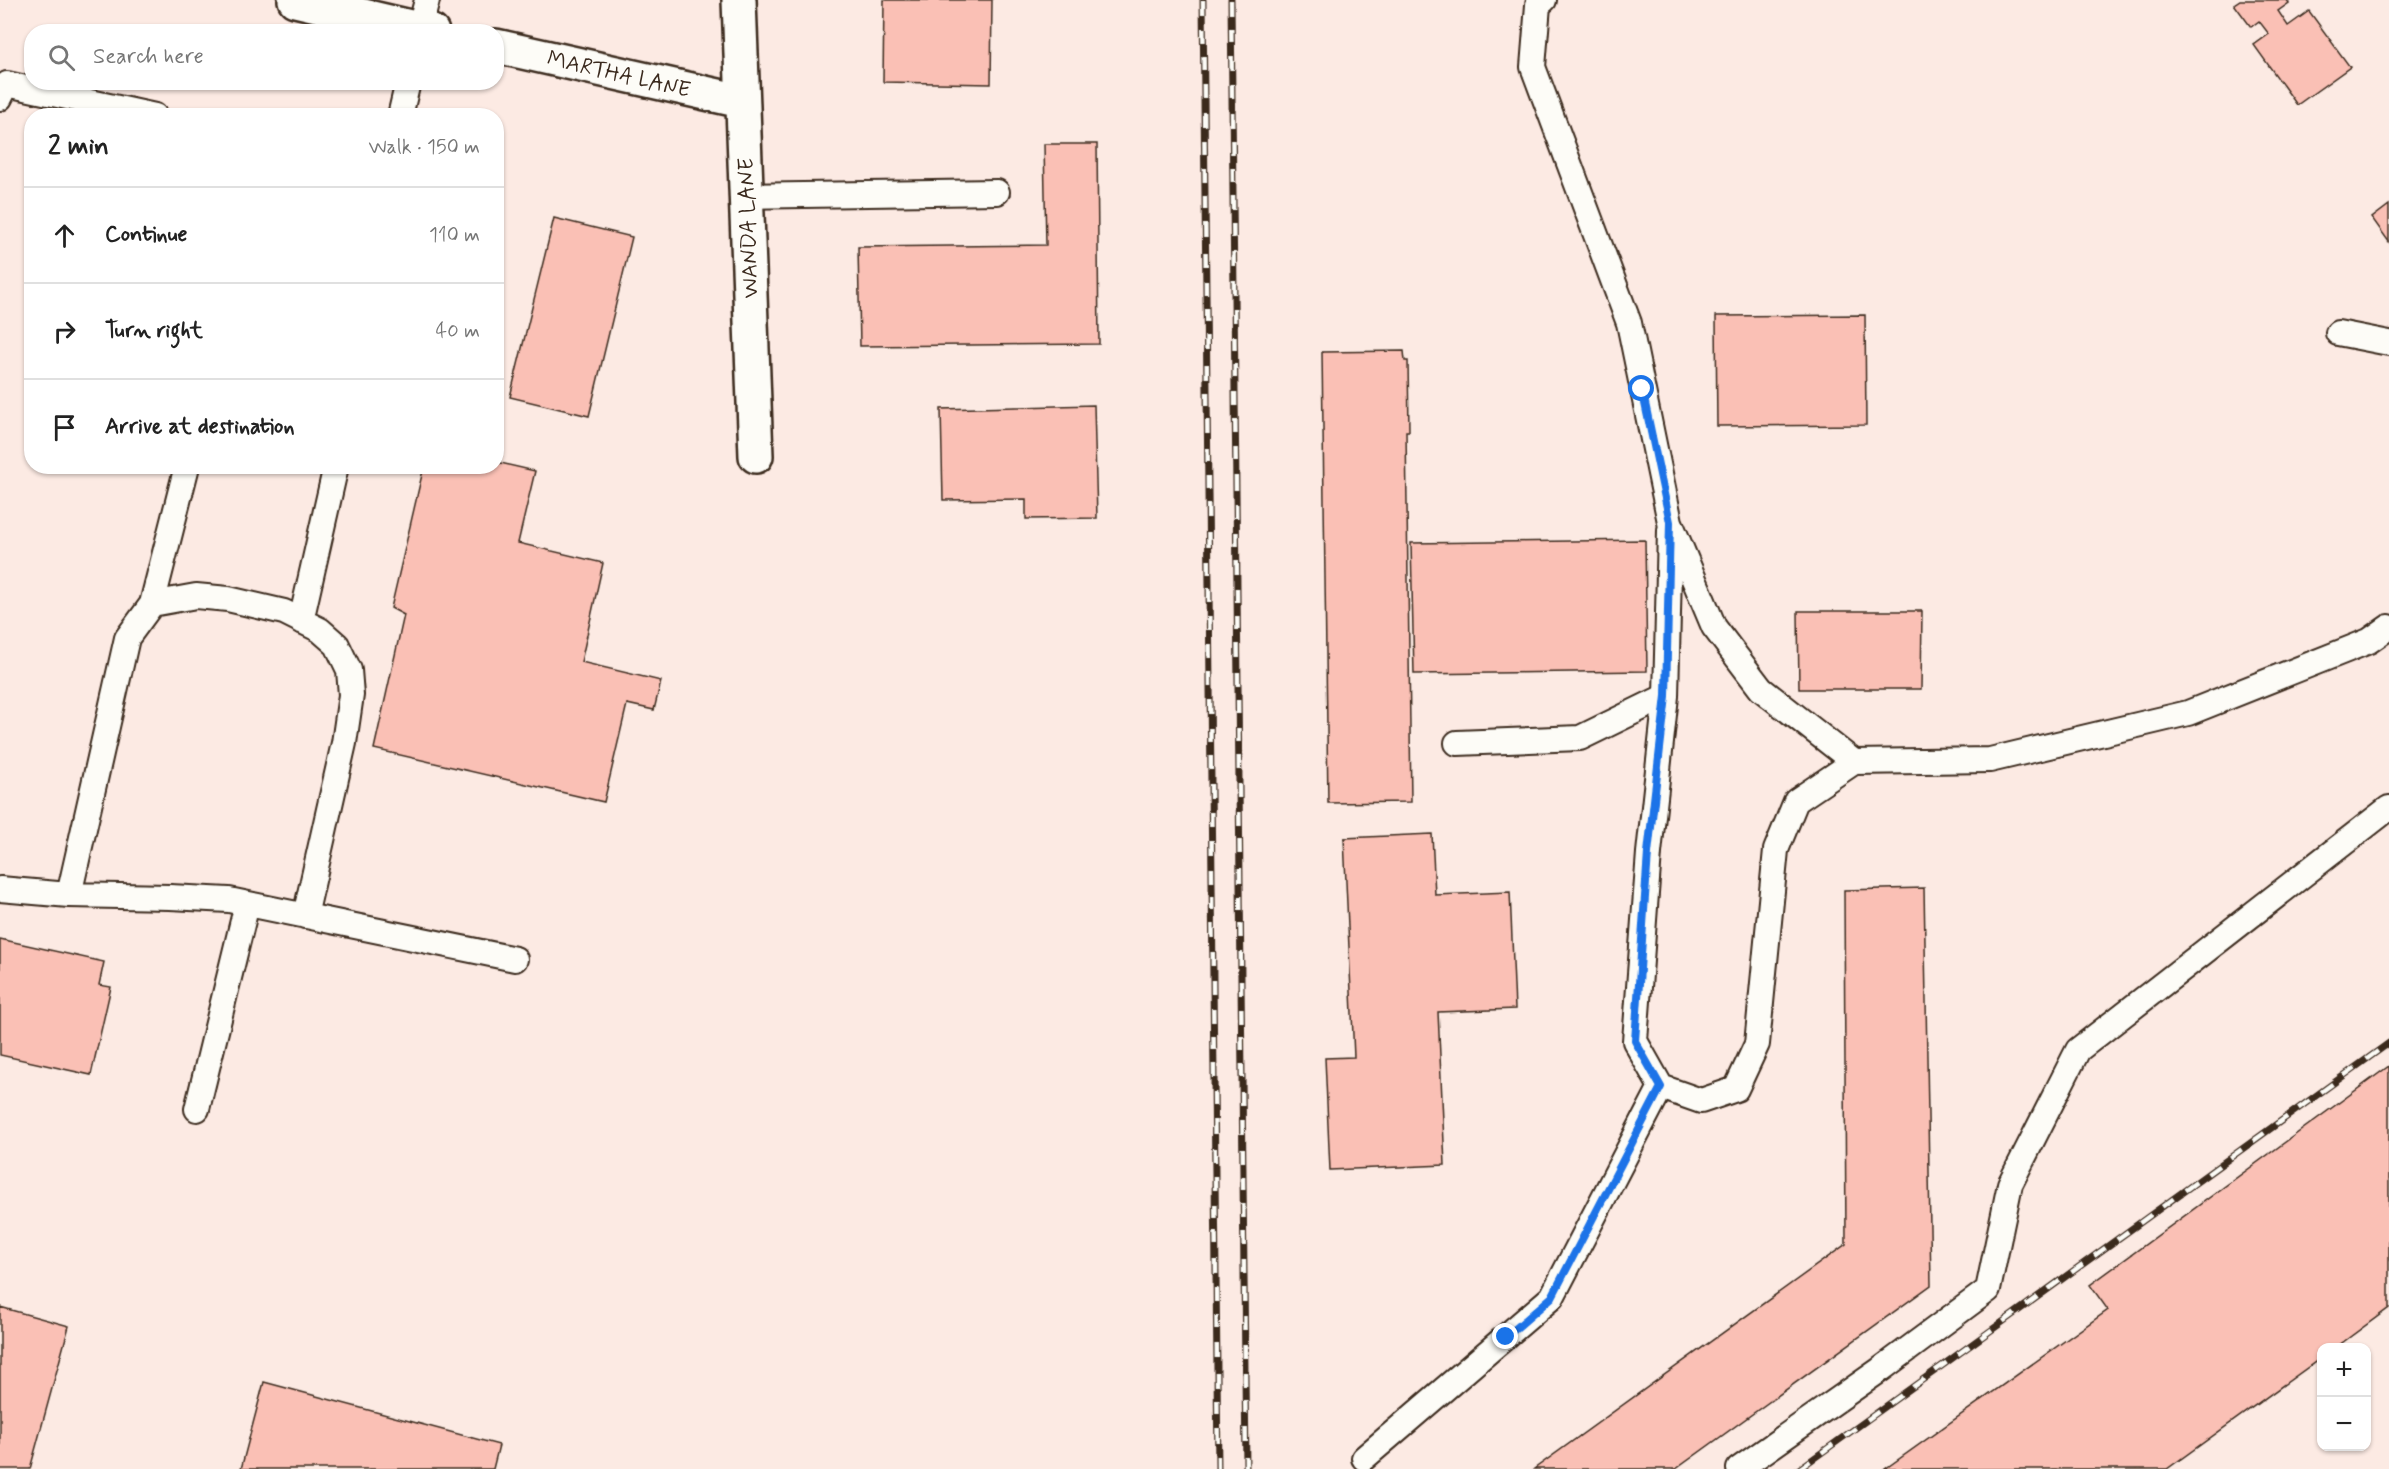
<!DOCTYPE html>
<html lang="en">
<head>
<meta charset="utf-8">
<style>
  body { margin:0; font-family:Mynerve,sans-serif; background:#f2f2f2; color:#222 }
  .controls { position:absolute; right:18px; bottom:18px; display:grid; overflow:hidden; border-radius:12px; box-shadow:0 2px 4px #0004 }
  .controls button { width:54px; height:54px; display:grid; place-items:center; padding:0; border:0; border-bottom:2px solid #e0e0e0; background:#fff; color:#222; font:30px sans-serif }
  .stop { position:absolute; width:18px; height:18px; margin:-14px; border:4px solid #1a73e8; border-radius:50%; background:#fff }
  .stop.end { background:#1a73e8; border-color:#fff; box-shadow:0 2px 6px #0008 }
  .list { margin:0; padding:0; list-style:none }
  h2 { display:flex; justify-content:space-between; align-items:center; height:78px; margin:0; padding:0 24px; font-size:26px }
  h2 small { font-size:20px; font-weight:400; color:#767676 }
  .list li { display:grid; grid-template-columns:39px 1fr auto; gap:18px; align-items:center; box-sizing:border-box; height:96px; padding:0 24px; border-top:2px solid #e0e0e0 }
  .list b { display:block; font-size:22px; white-space:nowrap }
  .list em { font-size:20px; font-style:normal; color:#767676 }
  .icon { flex:none; width:33px; height:33px; fill:none; stroke:currentColor; stroke-width:2; stroke-linecap:round; stroke-linejoin:round }
  .map { position:relative; flex:none; width:2389px; height:1469px; overflow:hidden }
  .search { position:absolute; background:#fff; box-shadow:0 2px 4px #0004; left:24px; top:24px; width:480px; height:66px; display:flex; align-items:center; gap:15px; box-sizing:border-box; padding:0 21px; border-radius:24px; color:#767676; font-size:22px }
  .panel { position:absolute; background:#fff; box-shadow:0 2px 4px #0004; left:24px; top:108px; width:480px; height:366px; border-radius:24px }
  .map>svg:first-child { display:block }
</style>
</head>
<body>
<div class="map">
<svg width="2389" height="1469" viewBox="0 0 2389 1469">
  <rect width="100%" height="100%" fill="#fceae3"/>
  <filter id="ink" filterUnits="userSpaceOnUse"><feTurbulence type="fractalNoise" baseFrequency=".0167" numOctaves="2"/><feDisplacementMap in="SourceGraphic" scale="12" xChannelSelector="R" yChannelSelector="G"/><feConvolveMatrix kernelMatrix="1 2 1 2 8 2 1 2 1" color-interpolation-filters="sRGB"/></filter>
  <g filter="url(#ink)">
    <path fill="#fac0b5" stroke="#3b2a1e" stroke-width="1.5" d="M884,0H992L991,84L883,82Z
      M2240,0H2287L2289,3L2278,11L2288,26L2309,11L2350,67L2297,105L2254,45L2269,34L2259,21L2251,27L2234,4Z
      M1044,144H1097L1099,344L860,346L858,247L1046,245Z
      M496,203L502,204L496,229Z
      M2389,205V242L2372,218Z
      M554,218L632,237L589,416L510,397Z
      M1865,315L1866,425L1717,426L1716,316Z
      M1404,351L1405,361H1408L1409,431H1406L1411,802L1328,803L1322,352Z
      M1094,405L1097,518L1026,519V499L943,500L941,409Z
      M496,462L535,471L518,543L603,563L581,662L661,681L654,710L627,704L604,802L374,749L404,615L391,608L424,466H496Z
      M1645,540L1647,671L1414,674L1411,543Z
      M1798,611H1922L1921,689H1799Z
      M1432,834L1435,895L1510,892L1515,1009L1438,1012L1445,1165L1330,1170L1325,1058L1354,1057L1344,838Z
      M1924,888L1931,1285L1676,1469H1534L1846,1244L1844,890Z
      M0,939L104,962L99,985L111,987L91,1075L0,1055Z
      M2389,1066V1308L2335,1348H2322V1357L2167,1469H1885L2108,1310L2090,1285Z
      M0,1307L69,1326L30,1469H0Z
      M264,1382L499,1445L493,1469H241Z"/>
    <g fill="none" stroke-linecap="round" stroke-linejoin="round">
      <defs>
        <path id="lane" d="M1544,0L1538,5L1533,67L1629,323L1670,522L1714,627L1761,689L1854,762L1990,760L2188,713L2369,641L2389,627
          M419,32L427,0
          M0,98L7,84L155,116
          M400,116L408,82
          M746,196L997,192
          M2338,333L2389,343
          M152,604L187,466
          M301,621L336,466
          M1666,696L1649,853L1635,1041L1661,1087L1701,1101L1736,1089L1757,1044L1776,850L1796,801L1854,762
          M1457,743L1580,738L1666,696L1670,530
          M0,889L69,895L170,897L229,900L515,959
          M69,895L127,638L152,604L196,596L228,599L284,612L320,630L337,645L349,670L351,695L344,743L305,916
          M197,1109L247,904
          M1364,1458L1552,1297L1661,1087
          M1739,1469L1880,1370L1988,1290L2010,1184L2078,1050L2389,808"/>
        <path id="street" d="M295,0L432,32
          M739,0L756,456
          M496,46L741,101"/>
      </defs>
      <use href="#lane" stroke="#3b2a1e" stroke-width="28"/>
      <use href="#street" stroke="#3b2a1e" stroke-width="38"/>
      <use href="#lane" stroke="#fdfcf7" stroke-width="24"/>
      <use href="#street" stroke="#fdfcf7" stroke-width="33"/>
      <defs>
        <path id="rail" d="M1203,0L1218,1469
          M1231,0L1246,1469
          M1799,1469L2389,1043"/>
      </defs>
      <use href="#rail" stroke="#3b2a1e" stroke-width="7"/>
      <use href="#rail" stroke="#fdfcf7" stroke-width="4.5" stroke-dasharray="14" stroke-linecap="butt"/>
    </g>
  </g>
  <g fill="none" stroke-linecap="round" stroke-linejoin="round" filter="url(#ink)">
    <path stroke="#1a73e8" stroke-width="8" d="M1506,1337L1552,1297L1661,1087L1635,1041L1648,853L1666,696L1670,522L1642,389"/>
  </g>
  <g text-anchor="middle" stroke-width="5" stroke-linejoin="round" paint-order="stroke">
    <g font-size="22" fill="#3b2a1e" stroke="#fdfcf7">
      <text transform="translate(619 73) rotate(13)" y="8">MARTHA LANE</text>
      <text transform="translate(747 228) rotate(-92)" y="8">WANDA LANE</text>
    </g>
  </g>
</svg>
<div class="controls">
<button>+</button>
<button>−</button>
</div>
<div class="stop" style="left:1642px;top:389px"></div>
<div class="stop end" style="left:1506px;top:1337px"></div>
<div class="search"><svg class="icon" aria-label="search" viewBox="0 0 24 24"><circle cx="10" cy="10" r="6"/><path d="M15 15l6 6"/></svg>Search here</div>
<section class="panel">
<h2>2 min<small>Walk · 150 m</small></h2>
<ul class="list">
<li><svg class="icon" aria-label="ahead" viewBox="0 0 24 24"><path d="M12 20V5M6 11l6-6 6 6"/></svg><div><b>Continue</b></div><em>110 m</em></li>
<li><svg class="icon" aria-label="right" viewBox="0 0 24 24"><path d="M7 20v-9h11M14 6l5 5-5 5"/></svg><div><b>Turn right</b></div><em>40 m</em></li>
<li><svg class="icon" aria-label="arrive" viewBox="0 0 24 24"><path d="M6 21V4h12l-3 4 3 4H6"/></svg><div><b>Arrive at destination</b></div></li>
</ul>
</section>
</div>
</body>
</html>
